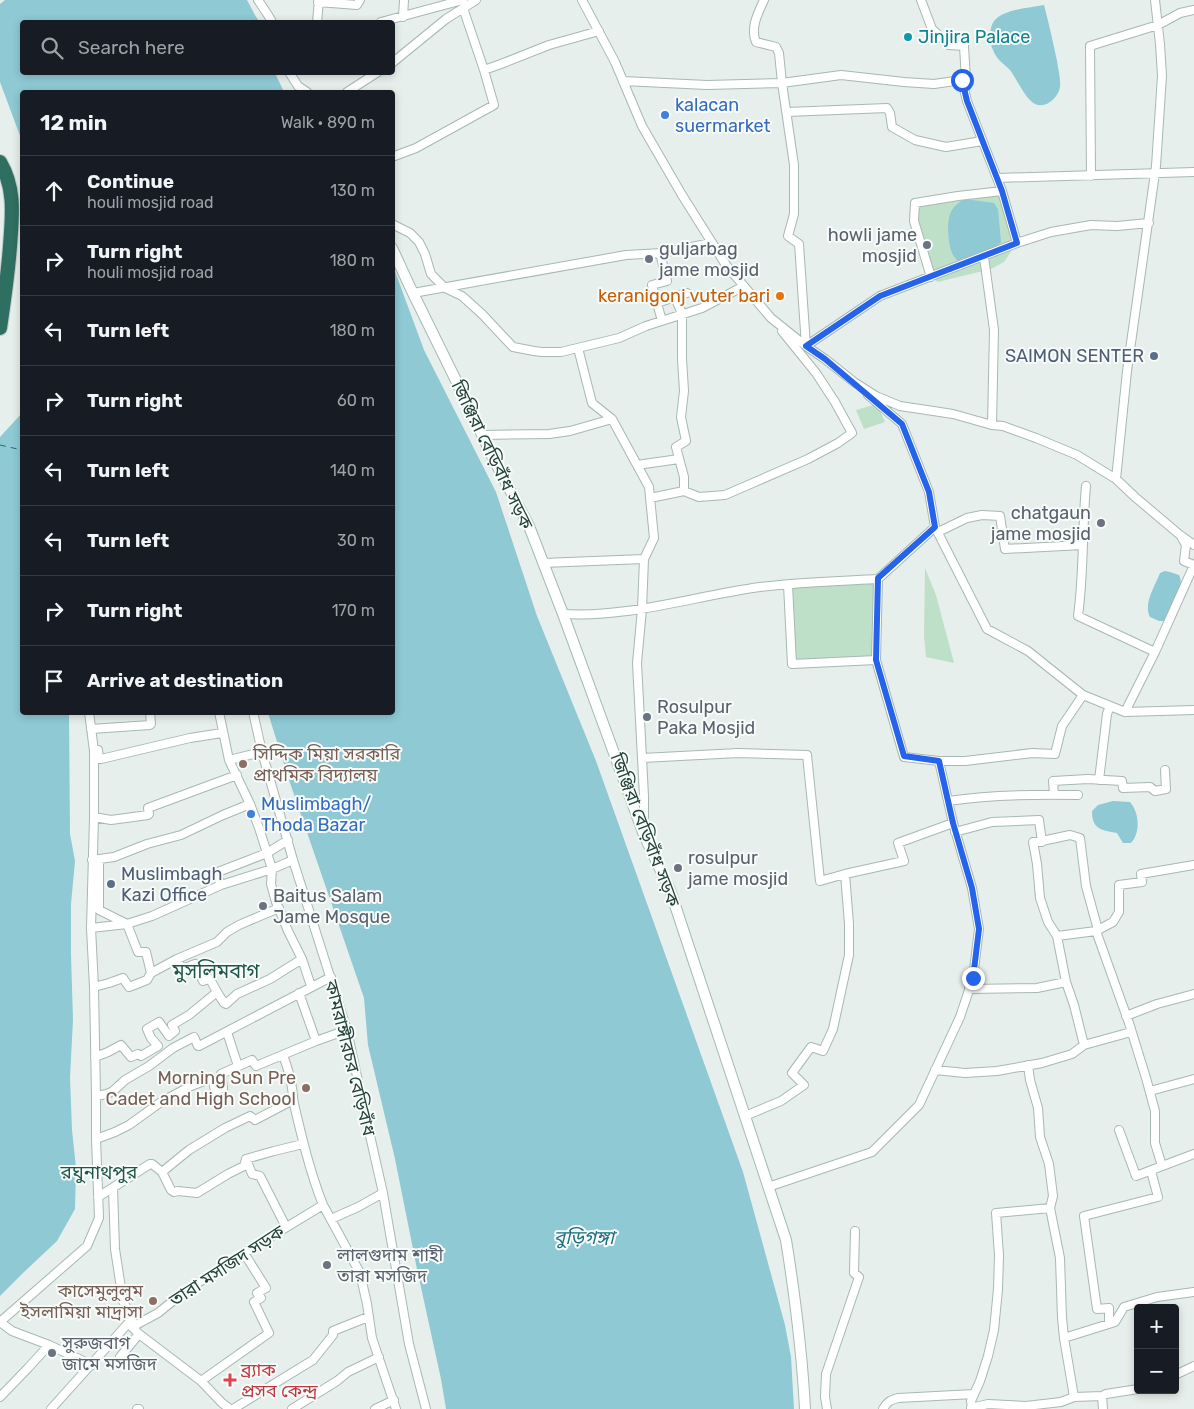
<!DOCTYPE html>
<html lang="en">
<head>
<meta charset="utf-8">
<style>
  body { margin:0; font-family:Rubik,"Noto Sans Bengali",sans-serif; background:#20242c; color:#f1f3f6 }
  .controls { position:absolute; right:15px; bottom:15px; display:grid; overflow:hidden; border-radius:5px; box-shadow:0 2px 8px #0003 }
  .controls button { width:45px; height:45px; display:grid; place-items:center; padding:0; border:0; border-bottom:1px solid #363941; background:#171b24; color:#f1f3f6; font:25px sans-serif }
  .stop { position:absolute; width:15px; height:15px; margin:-11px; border:4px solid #2563eb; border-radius:50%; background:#fff }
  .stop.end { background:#2563eb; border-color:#fff; box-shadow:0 1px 5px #0008 }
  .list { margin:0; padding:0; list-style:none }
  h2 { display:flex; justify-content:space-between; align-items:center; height:65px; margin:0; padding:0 20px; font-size:21px }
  h2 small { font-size:16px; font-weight:400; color:#9ea1a6 }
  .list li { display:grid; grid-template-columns:32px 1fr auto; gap:15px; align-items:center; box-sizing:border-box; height:70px; padding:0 20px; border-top:1px solid #363941 }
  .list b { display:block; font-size:19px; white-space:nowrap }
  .list p { margin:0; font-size:16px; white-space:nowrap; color:#9ea1a6 }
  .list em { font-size:16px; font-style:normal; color:#9ea1a6 }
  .icon { flex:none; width:28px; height:28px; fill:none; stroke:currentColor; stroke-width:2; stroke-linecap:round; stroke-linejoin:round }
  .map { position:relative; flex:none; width:1194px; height:1409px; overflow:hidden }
  .search { position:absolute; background:#171b24; box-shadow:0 2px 8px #0003; left:20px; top:20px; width:375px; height:55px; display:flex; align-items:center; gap:12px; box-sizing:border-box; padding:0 18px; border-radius:5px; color:#9ea1a6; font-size:19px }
  .panel { position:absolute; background:#171b24; box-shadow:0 2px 8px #0003; left:20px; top:90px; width:375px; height:625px; border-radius:5px }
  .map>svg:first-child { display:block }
</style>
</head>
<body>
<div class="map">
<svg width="1194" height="1409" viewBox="0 0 1194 1409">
  <rect width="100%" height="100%" fill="#e6efeb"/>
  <path fill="#bfe0c8" d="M960,191L993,193L1001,197L1017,243L1004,262L991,269L938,282L931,277L916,213L920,202L932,196Z
    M877,404L885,422L864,429L856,410Z
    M925,568L936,595L954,663L926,657L924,636Z
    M878,579L876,660L792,664L788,585H830L850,580Z"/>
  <path fill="#8ec9d4" d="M5,0H247L256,17L260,22H22V72L275,73L284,92H22V141L0,82V4Z
    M1044,5C1049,24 1053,42 1057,61C1058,69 1061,79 1060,87C1058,98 1046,109 1035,104C1025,99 1017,79 1010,70C1004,64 996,59 993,50C989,42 989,28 994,21C1003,9 1030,8 1044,5Z
    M965,199L994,203L998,209L1001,242L994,248L961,264C958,261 955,258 953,255C948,246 946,221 951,212C954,206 959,202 965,199Z
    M393,266L424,350L496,492L537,616L596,761L743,1172L785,1325L791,1357L794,1409H446L441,1379L417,1269L395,1159L368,1045L364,998L289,780L268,713L392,712Z
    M22,413V712L69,713L70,834L75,861L71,904V955L73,1020L70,1077L72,1130L76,1168L75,1209L57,1241L24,1272L0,1296V437Z
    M1165,571L1170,572L1179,575C1186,588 1171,610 1165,621H1159L1150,617C1143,604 1155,586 1160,573Z
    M1113,801L1130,802C1139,812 1141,832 1131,843H1123L1117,833C1102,830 1092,830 1092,811L1098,805Z"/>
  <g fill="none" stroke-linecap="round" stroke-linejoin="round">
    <path stroke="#1c6f80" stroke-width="1" stroke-dasharray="6 5" stroke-linecap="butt" d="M0,445L22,450"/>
    <defs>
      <path id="street" d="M258,0L268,15L272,22
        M582,0L615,62L642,126L682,195L726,265L771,318L806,346L825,359L854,382L876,396L900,406L953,414L992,425L1003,426L1036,438L1077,455L1116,479L1135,497L1180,535L1194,545
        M921,0L932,29L949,45L964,46L966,80H962
        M318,2L357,5L360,0
        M463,8L484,70
        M403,17L404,0
        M317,22L319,0
        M381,22L463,0
        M392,63L446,19L476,0
        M289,72L298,86L307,92
        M841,75L904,82L934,84L962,80L967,101L1002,191L1017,243L880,296L806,346L799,244L788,236L794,214V165L782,83Z
        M623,81L707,85L782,83L779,53L776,47L756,42C750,28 758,13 764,0
        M347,92L378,72
        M787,112L887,108L890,113L892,127L915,140L946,147L982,141
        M392,157L416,148L494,105L484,70L501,64L549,45L599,31
        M1091,176L1090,46L1158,25L1180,13L1194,10
        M997,178L1194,172
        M392,224L410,233L419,242L425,254L431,274L445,288L462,296L482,314L513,347L534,351L542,352H561L619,338L646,326L702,308L744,286
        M1017,243L1051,232L1091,225L1117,226L1149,223
        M660,253L667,281L652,285L662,321
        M984,257L994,330L992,425
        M931,277L914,221L915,203L958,196L1002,191
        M413,293L626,255L662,253L711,243
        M675,297L682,314V359L684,391L681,417L686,441L676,447L684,477V491L699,497L725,495L808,459L838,443L852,433L835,402L816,373L782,331
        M657,303L687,293
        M578,348L592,403L612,419L649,487L654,538L644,559L642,609L637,663L644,796V831
        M868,395L902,424L929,492L935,527
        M482,435L549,434L570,431L612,419
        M637,465L679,459
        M1116,479L1127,371L1156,166L1162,76L1160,44L1155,0
        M1086,486C1082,529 1084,573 1078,616L1155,652
        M650,498L684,491
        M938,532L967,518L982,515L1000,516L1005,549L1083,545
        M1182,538L1186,545L1184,561L1194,565
        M543,563L644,559
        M788,585L792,664L876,660
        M563,614C630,618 694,596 760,587C799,582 839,581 878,579
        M219,712L229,760L250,804L259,828L267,853L272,869L271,884L276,902L288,931L302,959L311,986
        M253,712L262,752L293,860L347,1030L366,1118L383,1193L409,1344L426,1409
        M1125,712L1155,652L1194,565
        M91,729L150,725L151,724L150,712
        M96,750H98L99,759H101L190,738L222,733
        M642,758L738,753L807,755L820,881L845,874L849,924V955L833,1029L823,1051L811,1047L792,1073L804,1085L781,1101L745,1116
        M229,760L262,752
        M939,761H965L1032,753L1055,754L1062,726L1083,695
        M1099,780L1107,714L1110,706
        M1054,794L1053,781L1088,779L1122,781L1123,788L1150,787L1155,791L1166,789L1165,770
        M948,801C991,795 1034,794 1078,795
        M94,817L111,820L148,815L149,814L148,808L237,775
        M955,832L992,822L1039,820L1042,842H1033L1037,864L1040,898L1048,922L1057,936L1096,931L1129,1023L1146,1078L1155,1111V1143L1162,1166
        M1042,841L1070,835L1080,838L1086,886L1098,930
        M99,859V910L127,924L138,952H146L151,973
        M92,860L114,857L147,844L181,835L223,815L250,804
        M845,874L904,861L898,843L953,823
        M221,885L217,875L218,872L267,853L288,840
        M91,928L127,924L152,916L221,885L272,869L293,860
        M1096,931L1113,922L1119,912V885L1142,882L1141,874L1194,865
        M1057,936L1066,982L1074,1005L1084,1045
        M177,959L182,969L195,964L203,981L210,979L217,992
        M94,987L109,983L123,978L129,987L147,980L151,973L177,959L217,942L227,932L239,925L279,908
        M969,989L1037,988L1066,982
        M299,993L316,1041
        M1126,1016L1157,1004L1194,994
        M227,1032L238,1066
        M283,1055C287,1066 291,1077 292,1088C293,1094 293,1099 294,1104C302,1138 310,1172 323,1205
        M95,1057L108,1052L121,1045L131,1057L138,1054L141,1056L158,1046L151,1038L147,1029L159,1022L169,1036L175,1031L172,1025L189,1015L217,992L224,1003L226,1004L237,994L270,979L302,959
        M1028,1065L1030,1080L1038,1108L1040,1137L1049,1164L1053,1196L1050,1208
        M935,1070L965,1073L997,1071L1042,1063L1072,1054L1084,1045L1131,1032
        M1150,1091L1194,1079
        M96,1096L107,1094L113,1091L125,1080L149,1066L173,1048L194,1037L198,1046H199L331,977
        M1119,1130L1136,1176L1194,1154
        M96,1139L115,1132L129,1125L161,1102L191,1086L212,1078L215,1090L223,1088L221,1074L252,1060L256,1066L316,1041L347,1030
        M246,1159L252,1174L260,1176L286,1227
        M162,1172L171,1190L174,1192L178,1191L197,1193L228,1174L244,1166L246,1159L274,1151L303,1144
        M768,1187L872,1152L919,1105L960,1017L973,978L979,929L972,888L953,823L939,761L904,757L876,660L878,579L935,527L987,629L1028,651L1083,695L1125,712L1194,710
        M113,1188L115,1249L123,1301L132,1319V1327L139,1334L201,1381L222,1403L230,1409
        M98,1197L150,1164H152L162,1172L189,1150L225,1128L250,1116L255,1120L293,1100
        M331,1219L358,1207L383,1193
        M0,1322L87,1246L99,1218L96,1139V1096L94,987L91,928L94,817V751L89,712
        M0,1322L12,1331L49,1345L92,1365
        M1109,1323V1308L1097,1309L1084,1216L1158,1197L1151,1171
        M132,1327L158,1313L184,1292L244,1253L323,1205L360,1273L367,1304L372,1338L396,1409
        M1064,1338L1074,1397
        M120,1357L139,1334
        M1175,1375L1194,1366
        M201,1381L269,1333L254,1302L261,1298L257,1293L266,1288L244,1253
        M0,1397L28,1368L49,1345
        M971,1408L988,1404L1026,1406L1061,1402L1074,1397L1102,1396
        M51,1409L132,1319
        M137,1409H139
        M233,1409L313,1360L333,1335V1331L368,1317
        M292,1409L337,1381L348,1372L379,1357
        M375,1409L394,1400
        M827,1409L825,1397L826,1374L859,1277L854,1273L855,1231
        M883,1409C887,1402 890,1400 898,1398L974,1394
        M972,1409L971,1401L980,1381L988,1356L994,1330L998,1289L999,1255L996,1213L1050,1208L1060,1258L1062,1318L1064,1338L1115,1322L1124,1307L1157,1297L1194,1292
        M1103,1409L1102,1396L1106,1394L1138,1389"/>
      <path id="secondary" d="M392,248L410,287L470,409L492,456L529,526L563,614L644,835L670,890L786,1240C795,1296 802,1352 805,1409"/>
      <path id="highway" d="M0,162C16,189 12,217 10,246C8,274 4,301 0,328"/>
    </defs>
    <use href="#street" stroke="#a8b8b2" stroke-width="10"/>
    <use href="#secondary" stroke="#a4bbb3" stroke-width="12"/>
    <use href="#highway" stroke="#c2cac8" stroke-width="16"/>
    <use href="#street" stroke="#fff" stroke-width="8"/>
    <use href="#secondary" stroke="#fff" stroke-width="10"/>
    <use href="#highway" stroke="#2f6f62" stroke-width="14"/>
  </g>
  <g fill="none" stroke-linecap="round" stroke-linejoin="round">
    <path stroke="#2563eb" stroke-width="6" d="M962,80L967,101L1002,191L1017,243L880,296L806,346L825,359L902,424L929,492L935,527L878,578L876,660L904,756L939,761L953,823L972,888L979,929L973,978"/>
  </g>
  <circle fill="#0f9aa8" stroke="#f7fbf9" stroke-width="2" cx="908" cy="37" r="5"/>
  <g fill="#3f7fe0" stroke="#f7fbf9" stroke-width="2">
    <circle cx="665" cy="115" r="5"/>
    <circle cx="251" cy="814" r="5"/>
  </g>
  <g fill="#6b7280" stroke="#f7fbf9" stroke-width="2">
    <circle cx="927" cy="245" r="5"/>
    <circle cx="649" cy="259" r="5"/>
    <circle cx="1101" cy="523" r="5"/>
    <circle cx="647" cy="717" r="5"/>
    <circle cx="678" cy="868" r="5"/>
    <circle cx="263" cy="906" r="5"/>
    <circle cx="327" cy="1265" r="5"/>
    <circle cx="52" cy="1353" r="5"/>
  </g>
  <circle fill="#e8710a" stroke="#f7fbf9" stroke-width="2" cx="780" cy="296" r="5"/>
  <g fill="#5c6f8a" stroke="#f7fbf9" stroke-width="2">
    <circle cx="1154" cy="356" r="5"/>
    <circle cx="111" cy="884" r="5"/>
  </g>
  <g fill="#8d6e63" stroke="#f7fbf9" stroke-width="2">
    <circle cx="243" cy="764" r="5"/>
    <circle cx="306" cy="1088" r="5"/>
    <circle cx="153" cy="1301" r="5"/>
  </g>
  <path fill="#e0444e" stroke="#f7fbf9" stroke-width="2" d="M227.5 1372.5h5v5h5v5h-5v5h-5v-5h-5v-5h5z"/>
  <g text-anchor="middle" stroke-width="4" stroke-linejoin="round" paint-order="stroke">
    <g font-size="18" fill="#0d838f" stroke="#f7fbf9" text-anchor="start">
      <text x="918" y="43">Jinjira Palace</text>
    </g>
    <g font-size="18" fill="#366cbe" stroke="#f7fbf9" text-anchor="start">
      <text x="675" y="111">kalacan<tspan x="675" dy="21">suermarket</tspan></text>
      <text x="261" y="810">Muslimbagh/<tspan x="261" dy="21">Thoda Bazar</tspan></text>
    </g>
    <g font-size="18" fill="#5b616d" stroke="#f7fbf9" text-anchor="start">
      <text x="917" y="241" text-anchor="end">howli jame<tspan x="917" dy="21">mosjid</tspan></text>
      <text x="659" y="255">guljarbag<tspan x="659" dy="21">jame mosjid</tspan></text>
      <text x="1091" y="519" text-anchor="end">chatgaun<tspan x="1091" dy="21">jame mosjid</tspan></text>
      <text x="657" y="713">Rosulpur<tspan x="657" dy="21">Paka Mosjid</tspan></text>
      <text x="688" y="864">rosulpur<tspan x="688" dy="21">jame mosjid</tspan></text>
      <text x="273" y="902">Baitus Salam<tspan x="273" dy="21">Jame Mosque</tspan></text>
      <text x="337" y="1261">লালগুদাম শাহী<tspan x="337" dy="21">তারা মসজিদ</tspan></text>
      <text x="62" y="1349">সুরুজবাগ<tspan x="62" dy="21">জামে মসজিদ</tspan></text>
    </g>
    <g font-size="18" fill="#c56008" stroke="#f7fbf9" text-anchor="end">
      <text x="770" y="302">keranigonj vuter bari</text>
    </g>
    <g font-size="18" fill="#4e5e75" stroke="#f7fbf9" text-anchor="end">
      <text x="1144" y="362">SAIMON SENTER</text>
      <text x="121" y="880" text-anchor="start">Muslimbagh<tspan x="121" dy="21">Kazi Office</tspan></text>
    </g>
    <g font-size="18" fill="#24423a" stroke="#f7fbf9">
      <text transform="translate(492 455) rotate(64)" y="6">জিঞ্জিরা বেড়িবাঁধ সড়ক</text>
      <text transform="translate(645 830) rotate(69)" y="6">জিঞ্জিরা বেড়িবাঁধ সড়ক</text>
      <text transform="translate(350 1058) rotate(76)" y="6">কামরাঙ্গীরচর বেড়িবাঁধ</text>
      <text transform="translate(227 1266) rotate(-33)" y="6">তারা মসজিদ সড়ক</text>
    </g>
    <g font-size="18" fill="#785e54" stroke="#f7fbf9" text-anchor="end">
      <text x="253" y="760" text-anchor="start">সিদ্দিক মিয়া সরকারি<tspan x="253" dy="21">প্রাথমিক বিদ্যালয়</tspan></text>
      <text x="296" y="1084">Morning Sun Pre<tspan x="296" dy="21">Cadet and High School</tspan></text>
      <text x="143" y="1297">কাসেমুলুলুম<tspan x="143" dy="21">ইসলামিয়া মাদ্রাসা</tspan></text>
    </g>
    <g font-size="18" fill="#be3a42" stroke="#f7fbf9" text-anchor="start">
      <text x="241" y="1376">ব্র্যাক<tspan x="241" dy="21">প্রসব কেন্দ্র</tspan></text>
    </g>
    <g font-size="19" fill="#1f5548" stroke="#f7fbf9">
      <text x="99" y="1179">রঘুনাথপুর</text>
    </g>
    <g font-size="19" font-style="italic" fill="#1c6f80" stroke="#f7fbf9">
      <text x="584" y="1244">বুড়িগঙ্গা</text>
    </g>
    <g font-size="20" fill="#1f5548" stroke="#f7fbf9">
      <text x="216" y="978">মুসলিমবাগ</text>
    </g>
  </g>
</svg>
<div class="controls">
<button>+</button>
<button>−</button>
</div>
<div class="stop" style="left:962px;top:80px"></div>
<div class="stop end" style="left:973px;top:978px"></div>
<div class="search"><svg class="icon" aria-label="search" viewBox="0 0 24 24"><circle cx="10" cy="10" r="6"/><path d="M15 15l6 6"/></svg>Search here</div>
<section class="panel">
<h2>12 min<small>Walk · 890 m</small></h2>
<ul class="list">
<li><svg class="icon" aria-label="ahead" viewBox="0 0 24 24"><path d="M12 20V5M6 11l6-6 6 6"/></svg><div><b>Continue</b><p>houli mosjid road</p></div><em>130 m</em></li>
<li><svg class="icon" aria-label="right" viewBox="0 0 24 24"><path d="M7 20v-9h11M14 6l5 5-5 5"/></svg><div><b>Turn right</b><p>houli mosjid road</p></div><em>180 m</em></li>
<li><svg class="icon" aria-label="left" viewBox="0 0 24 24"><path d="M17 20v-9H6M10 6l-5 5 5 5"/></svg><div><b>Turn left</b></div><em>180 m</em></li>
<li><svg class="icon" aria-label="right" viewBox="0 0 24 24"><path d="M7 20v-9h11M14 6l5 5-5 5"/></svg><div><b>Turn right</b></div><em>60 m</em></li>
<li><svg class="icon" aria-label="left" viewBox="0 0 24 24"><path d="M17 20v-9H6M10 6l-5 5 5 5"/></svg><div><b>Turn left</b></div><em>140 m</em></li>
<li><svg class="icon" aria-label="left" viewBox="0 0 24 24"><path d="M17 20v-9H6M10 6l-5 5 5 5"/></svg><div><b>Turn left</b></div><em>30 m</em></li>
<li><svg class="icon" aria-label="right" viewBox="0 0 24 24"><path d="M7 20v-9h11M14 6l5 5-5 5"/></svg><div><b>Turn right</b></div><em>170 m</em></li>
<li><svg class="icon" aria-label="arrive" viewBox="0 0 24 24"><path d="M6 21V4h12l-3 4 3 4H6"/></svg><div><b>Arrive at destination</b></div></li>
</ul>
</section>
</div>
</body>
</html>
